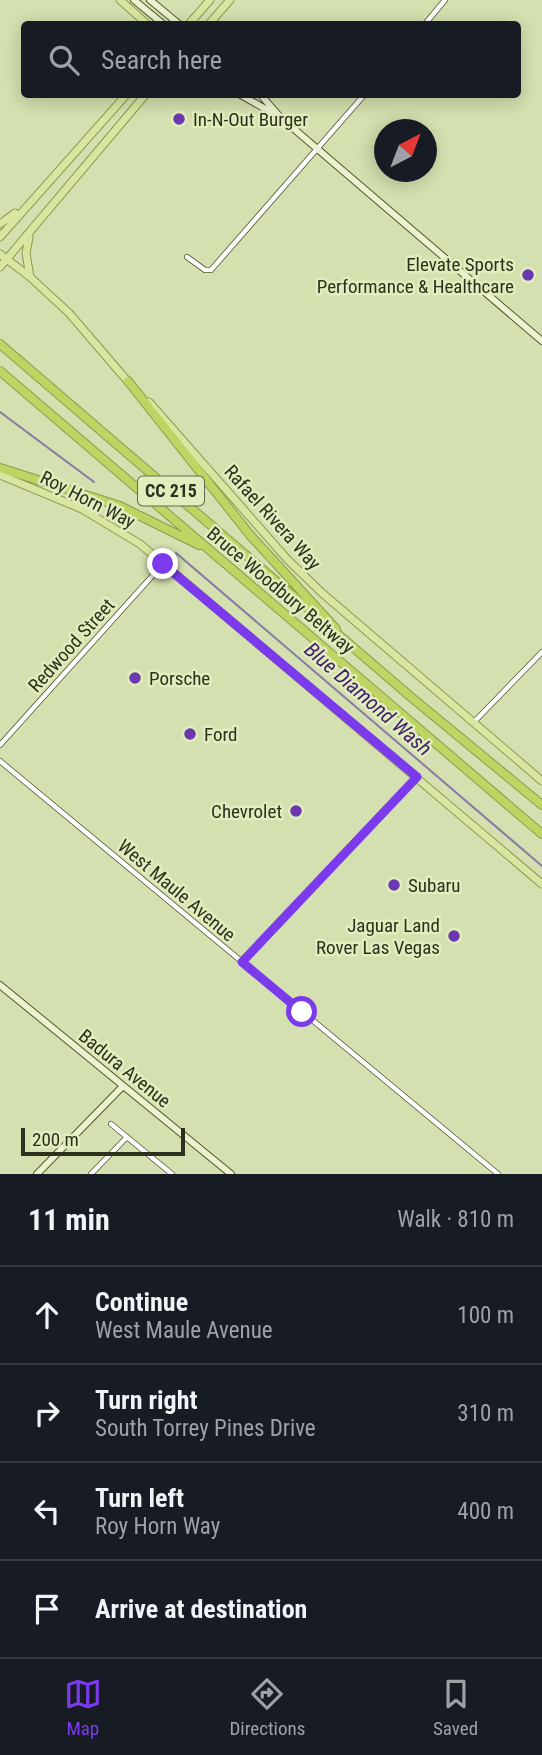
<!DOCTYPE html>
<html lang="en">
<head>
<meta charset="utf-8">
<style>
  body { margin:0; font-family:"Roboto Condensed",sans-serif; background:#20242c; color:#f1f3f6 }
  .compass { position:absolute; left:374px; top:119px; width:63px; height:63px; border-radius:50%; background:#171b24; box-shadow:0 4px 18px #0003; rotate:42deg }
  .scale { position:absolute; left:21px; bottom:18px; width:164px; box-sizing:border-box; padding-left:7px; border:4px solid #2c301e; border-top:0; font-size:19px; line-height:24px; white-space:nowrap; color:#2c301e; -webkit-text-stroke:5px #e1edbc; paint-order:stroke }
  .stop { position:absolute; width:21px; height:21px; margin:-16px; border:5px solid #7c3aed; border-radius:50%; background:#fff }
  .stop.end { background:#7c3aed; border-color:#fff; box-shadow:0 2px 7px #0008 }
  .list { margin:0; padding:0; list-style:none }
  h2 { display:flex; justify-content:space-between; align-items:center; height:91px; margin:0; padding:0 28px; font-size:30px }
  h2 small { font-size:23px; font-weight:400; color:#9ea1a6 }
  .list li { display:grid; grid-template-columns:46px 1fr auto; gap:21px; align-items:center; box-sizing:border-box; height:98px; padding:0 28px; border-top:2px solid #363941 }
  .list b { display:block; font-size:26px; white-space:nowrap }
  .list p { margin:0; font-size:23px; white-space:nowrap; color:#9ea1a6 }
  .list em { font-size:23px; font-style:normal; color:#9ea1a6 }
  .icon { flex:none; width:38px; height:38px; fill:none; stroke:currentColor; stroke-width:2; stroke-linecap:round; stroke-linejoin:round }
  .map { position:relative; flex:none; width:542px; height:1174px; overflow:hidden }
  .search { position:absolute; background:#171b24; box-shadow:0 4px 18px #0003; left:21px; right:21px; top:21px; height:77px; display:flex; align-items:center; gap:18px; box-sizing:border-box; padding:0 24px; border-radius:7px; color:#9ea1a6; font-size:26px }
  .sheet { height:483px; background:#171b24 }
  nav { display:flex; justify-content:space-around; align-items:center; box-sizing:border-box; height:98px; border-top:2px solid #363941; background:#171b24; font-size:19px; color:#9ea1a6 }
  nav a { display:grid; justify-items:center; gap:4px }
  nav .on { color:#7c3aed }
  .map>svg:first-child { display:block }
</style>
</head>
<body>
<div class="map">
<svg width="542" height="1174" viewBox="0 0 542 1174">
  <rect width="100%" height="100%" fill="#d4e0af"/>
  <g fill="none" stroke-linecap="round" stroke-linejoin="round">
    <path stroke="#8779a3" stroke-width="2" d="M0,412L94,482
      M176,553L542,866"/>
    <defs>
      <path id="street" d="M425,24L445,0
        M187,257L205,270H211L365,94
        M474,722L542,652
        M0,745L163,564
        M0,761L498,1174
        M242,962L416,778
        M111,1124L172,1174
        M91,1174L127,1137"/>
      <path id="secondary" d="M134,0L163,24
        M150,0L179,24
        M239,94L278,116
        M260,94L280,117L542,341
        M0,985L231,1174
        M37,1174L123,1086"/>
      <path id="primary" d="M120,0L147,24
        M189,24L210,0
        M209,24L230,0
        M0,224L15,213
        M0,237L127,94
        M29,237L26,253L30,277
        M0,254L30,277L69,313L130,384
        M0,267L146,94
        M149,402L287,559L322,593L542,781
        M0,475L82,509L140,544L542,884"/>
      <path id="highway" d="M0,344L411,697L542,805
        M0,371L542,834
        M128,381L250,535L336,629
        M0,468L120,506L199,545"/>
    </defs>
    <use href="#street" stroke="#4f582d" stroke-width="6"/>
    <use href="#secondary" stroke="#4f582d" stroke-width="8"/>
    <use href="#primary" stroke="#8b9b4c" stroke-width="9"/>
    <use href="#highway" stroke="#8b9b4c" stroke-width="10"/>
    <use href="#street" stroke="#fff" stroke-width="4.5"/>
    <use href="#secondary" stroke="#ecf2d0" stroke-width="6"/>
    <use href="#primary" stroke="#d8e6a2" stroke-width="7"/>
    <use href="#highway" stroke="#bed564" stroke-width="8"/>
  </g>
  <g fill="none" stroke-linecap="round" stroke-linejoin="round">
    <path stroke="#7c3aed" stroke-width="9" d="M163,564L417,777L242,962L302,1012"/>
  </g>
  <g fill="#6b38af" stroke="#e1edbc" stroke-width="2.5">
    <circle cx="179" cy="119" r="7"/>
    <circle cx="528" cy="275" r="7"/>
    <circle cx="135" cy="678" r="7"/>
    <circle cx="190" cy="734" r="7"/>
    <circle cx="296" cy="811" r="7"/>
    <circle cx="394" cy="885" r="7"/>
    <circle cx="454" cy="936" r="7"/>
  </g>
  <g text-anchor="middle" stroke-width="5" stroke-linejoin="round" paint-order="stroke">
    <rect fill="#e1edbc" stroke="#62694d" stroke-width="2" x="138" y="476.5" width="66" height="29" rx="5"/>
    <g font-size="18" font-weight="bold" fill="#2c301e">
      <text x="171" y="497">CC 215</text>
    </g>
    <g font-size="19" fill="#2c301e" stroke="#e1edbc" text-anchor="start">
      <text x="193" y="126">In-N-Out Burger</text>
      <text x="514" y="271" text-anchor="end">Elevate Sports<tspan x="514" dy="22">Performance &amp; Healthcare</tspan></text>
      <text x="149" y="685">Porsche</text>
      <text x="204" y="741">Ford</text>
      <text x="282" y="818" text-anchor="end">Chevrolet</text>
      <text x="408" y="892">Subaru</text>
      <text x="440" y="932" text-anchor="end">Jaguar Land<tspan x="440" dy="22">Rover Las Vegas</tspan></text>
    </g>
    <g font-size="19" fill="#2c301e" stroke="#e1edbc">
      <text transform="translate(88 499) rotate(27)" y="7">Roy Horn Way</text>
      <text transform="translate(273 517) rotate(48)" y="7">Rafael Rivera Way</text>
      <text transform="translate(281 590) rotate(40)" y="7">Bruce Woodbury Beltway</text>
      <text transform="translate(71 645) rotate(-48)" y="7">Redwood Street</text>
      <text transform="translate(177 890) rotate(40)" y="7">West Maule Avenue</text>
      <text transform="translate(125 1068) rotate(39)" y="7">Badura Avenue</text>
    </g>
    <g font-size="21" font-style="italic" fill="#401e6c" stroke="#e1edbc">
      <text transform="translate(368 699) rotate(41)" y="7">Blue Diamond Wash</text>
    </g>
  </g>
</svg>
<svg class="compass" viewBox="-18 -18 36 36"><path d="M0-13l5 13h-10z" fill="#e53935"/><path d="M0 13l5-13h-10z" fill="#9ea1a6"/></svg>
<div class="scale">200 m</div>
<div class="stop" style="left:302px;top:1012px"></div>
<div class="stop end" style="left:163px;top:564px"></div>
<div class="search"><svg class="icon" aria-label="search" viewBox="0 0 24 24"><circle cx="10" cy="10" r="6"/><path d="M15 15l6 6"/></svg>Search here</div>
</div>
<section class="sheet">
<h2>11 min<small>Walk · 810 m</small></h2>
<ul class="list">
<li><svg class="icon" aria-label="ahead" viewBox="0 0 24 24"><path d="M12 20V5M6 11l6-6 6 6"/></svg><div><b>Continue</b><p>West Maule Avenue</p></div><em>100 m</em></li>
<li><svg class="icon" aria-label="right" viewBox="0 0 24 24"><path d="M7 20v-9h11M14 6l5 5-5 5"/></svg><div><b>Turn right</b><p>South Torrey Pines Drive</p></div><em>310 m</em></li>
<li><svg class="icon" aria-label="left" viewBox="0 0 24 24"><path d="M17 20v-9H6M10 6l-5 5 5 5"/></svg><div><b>Turn left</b><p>Roy Horn Way</p></div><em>400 m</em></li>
<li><svg class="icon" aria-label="arrive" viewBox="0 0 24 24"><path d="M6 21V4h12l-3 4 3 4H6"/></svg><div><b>Arrive at destination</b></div></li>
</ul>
</section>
<nav>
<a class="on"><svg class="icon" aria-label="map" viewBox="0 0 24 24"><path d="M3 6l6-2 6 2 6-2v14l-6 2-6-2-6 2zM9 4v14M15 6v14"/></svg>Map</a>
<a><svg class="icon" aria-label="directions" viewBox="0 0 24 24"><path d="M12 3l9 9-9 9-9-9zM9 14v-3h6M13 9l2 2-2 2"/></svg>Directions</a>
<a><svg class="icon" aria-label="saved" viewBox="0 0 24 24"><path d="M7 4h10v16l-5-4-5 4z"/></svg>Saved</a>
</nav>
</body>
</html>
